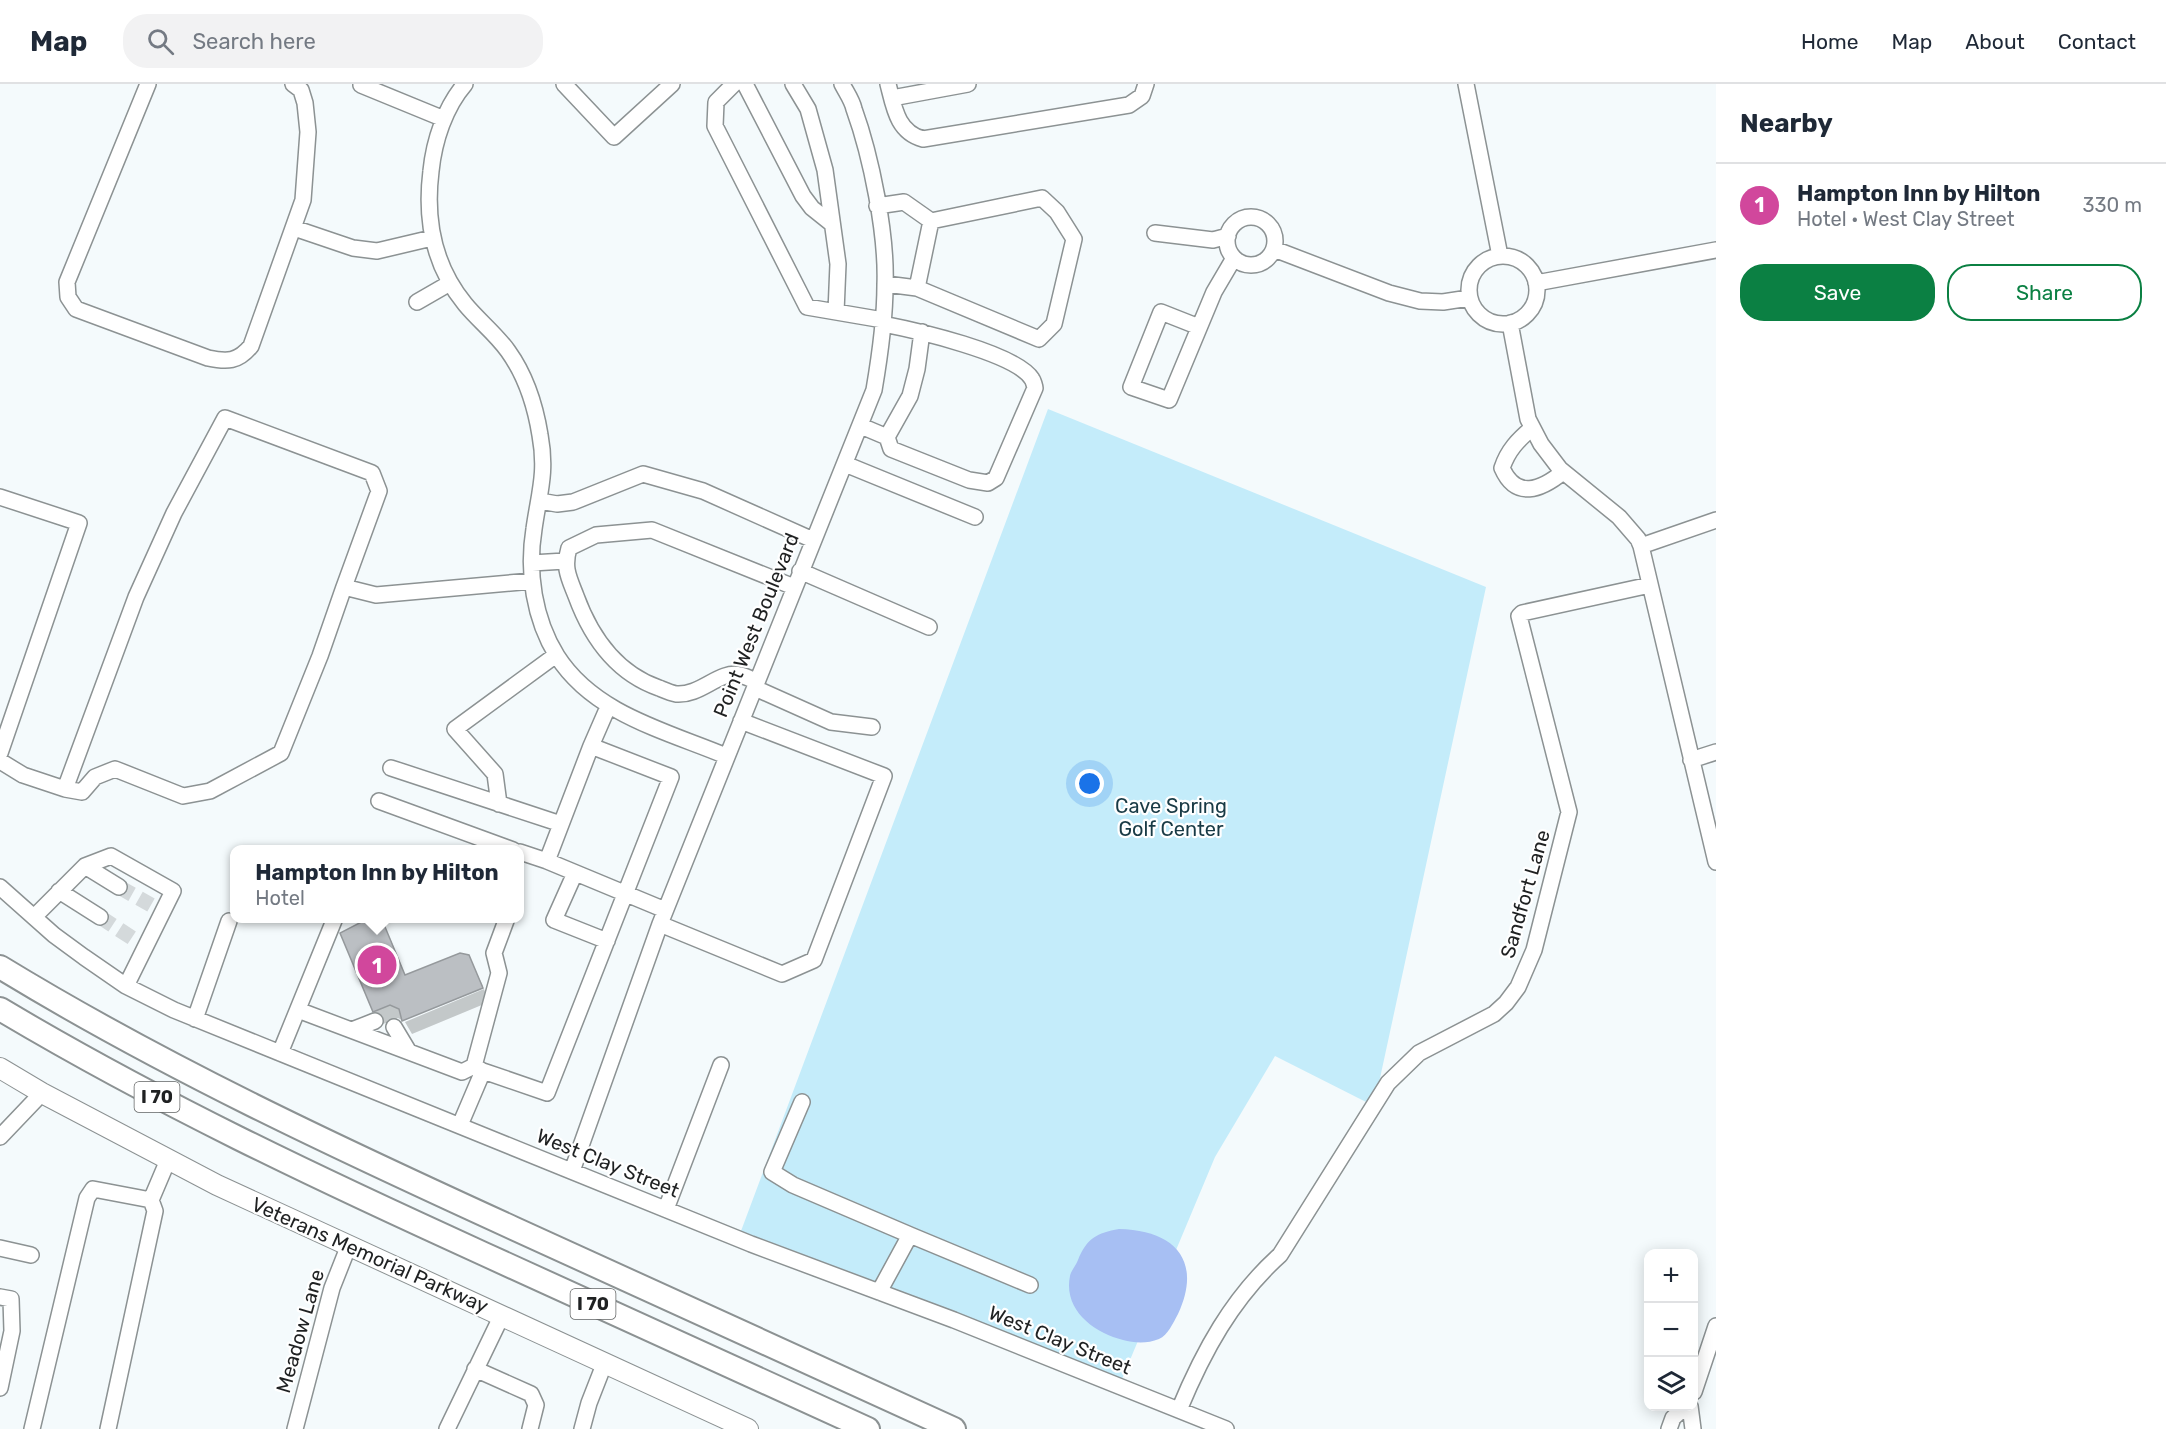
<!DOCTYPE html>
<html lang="en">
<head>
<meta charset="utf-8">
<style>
  body { margin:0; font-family:Rubik,sans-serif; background:#f2f2f3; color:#1f2937 }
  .controls { position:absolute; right:18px; bottom:18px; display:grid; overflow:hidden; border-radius:12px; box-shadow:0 3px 15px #0003 }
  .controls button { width:54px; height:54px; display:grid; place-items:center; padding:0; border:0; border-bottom:2px solid #e0e1e3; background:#fff; color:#1f2937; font:30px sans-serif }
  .you { position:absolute; left:1090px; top:700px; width:21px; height:21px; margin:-15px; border:4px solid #fff; border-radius:50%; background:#1a73e8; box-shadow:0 0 0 9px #1a73e833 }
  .badge { display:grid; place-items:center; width:39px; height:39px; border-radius:50%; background:#0b8043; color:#fff; font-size:20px; font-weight:700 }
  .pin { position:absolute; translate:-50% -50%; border:3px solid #fff; box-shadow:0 2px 6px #0006 }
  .popup { position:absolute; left:230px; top:761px; width:294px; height:78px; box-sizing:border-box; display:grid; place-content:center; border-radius:12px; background:#fff; filter:drop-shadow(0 2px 4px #0005); font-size:20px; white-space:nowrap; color:#747a83 }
  .popup b { font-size:22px; color:#1f2937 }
  .popup::after { content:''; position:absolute; left:50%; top:100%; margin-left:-12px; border:12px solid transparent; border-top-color:#fff }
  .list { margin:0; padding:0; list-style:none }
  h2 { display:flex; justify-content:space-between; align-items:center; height:78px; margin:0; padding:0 24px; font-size:26px }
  h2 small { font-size:20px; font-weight:400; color:#747a83 }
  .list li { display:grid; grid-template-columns:39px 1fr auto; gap:18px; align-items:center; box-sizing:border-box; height:84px; padding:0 24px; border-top:2px solid #e0e1e3 }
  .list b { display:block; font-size:22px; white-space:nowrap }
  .list p { margin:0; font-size:20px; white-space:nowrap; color:#747a83 }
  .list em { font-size:20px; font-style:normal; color:#747a83 }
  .actions { display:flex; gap:12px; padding:18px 24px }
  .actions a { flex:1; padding:14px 0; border:2px solid #0b8043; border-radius:24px; text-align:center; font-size:21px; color:#0b8043 }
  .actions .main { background:#0b8043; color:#fff }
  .icon { flex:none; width:33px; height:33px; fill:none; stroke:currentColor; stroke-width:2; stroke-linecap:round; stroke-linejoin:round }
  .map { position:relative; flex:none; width:1716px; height:1345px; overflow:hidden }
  header { display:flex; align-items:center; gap:36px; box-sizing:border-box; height:84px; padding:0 30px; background:#fff; border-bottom:2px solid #e0e1e3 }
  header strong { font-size:28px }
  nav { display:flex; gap:33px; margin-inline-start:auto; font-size:21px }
  .search { width:420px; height:54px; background:#f2f2f3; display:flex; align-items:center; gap:15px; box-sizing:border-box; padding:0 21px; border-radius:24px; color:#747a83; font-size:22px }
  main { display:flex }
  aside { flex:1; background:#fff }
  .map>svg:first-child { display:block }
</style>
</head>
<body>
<header>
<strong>Map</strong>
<div class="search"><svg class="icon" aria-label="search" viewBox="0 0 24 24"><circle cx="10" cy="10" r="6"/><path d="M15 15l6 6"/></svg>Search here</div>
<nav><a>Home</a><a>Map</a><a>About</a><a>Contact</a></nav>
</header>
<main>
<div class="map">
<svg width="1716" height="1345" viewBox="0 0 1716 1345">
  <rect width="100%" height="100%" fill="#f4fafc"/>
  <path fill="#c4ecfa" d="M1048,325L1486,503L1374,1022L1275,972L1215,1073L1117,1307L738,1155Z"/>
  <path fill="#a7bff3" d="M1119,1145C1174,1146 1203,1176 1178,1230C1173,1239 1168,1251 1159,1255C1147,1260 1134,1259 1123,1256C1094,1249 1063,1226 1070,1192C1071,1187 1076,1181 1078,1176C1087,1154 1097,1149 1119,1145Z"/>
  <path fill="#0003" d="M373,835L377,839L382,840L390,854L406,893L468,872L483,902L404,935V937L398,934L383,940L375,927L341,850Z
    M484,905L489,918L412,950L405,938Z"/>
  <path fill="#bbbfc3" stroke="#95999c" stroke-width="1.5" d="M369,834L383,838L405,891L460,869L469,871L483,904L402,937L399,925L390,921L373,928L340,849Z"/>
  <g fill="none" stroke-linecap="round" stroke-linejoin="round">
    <path stroke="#d4d9db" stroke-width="15" stroke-dasharray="15 8" stroke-linecap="butt" d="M119,803L151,821
      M100,833L132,854"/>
    <defs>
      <path id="minor" d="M148,0L67,198L68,213L76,225L208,274C227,278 238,278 251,262L303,116L308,48L305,19L301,6L293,0
        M465,0C445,23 434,57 431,87C425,135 433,181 465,220C478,236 496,250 508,267C526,292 535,320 540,351C547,389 539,409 534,445C527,488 534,535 557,572C594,630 666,647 726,672
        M564,0L614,53L672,0
        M734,0L716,18L715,42L807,223L883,236
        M745,0L803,112L812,124L832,140
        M793,0L808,25L825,86L838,180L836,228
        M888,0C894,23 897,48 923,55L1129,21L1142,12L1146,0
        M1466,0L1500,172
        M361,1L444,35
        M892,14L968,0
        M877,122L904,118L931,137L1042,114L1057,128L1074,155L1054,240L1039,255L917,204L886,200
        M1227 157a24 24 0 1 1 48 0a24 24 0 1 1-48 0Z
        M294,144L353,164L377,167L432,154
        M1155,149L1213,156L1228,152
        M1274,165L1389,209L1420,217L1443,218L1469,214
        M1469 206a34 34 0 1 1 68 0a34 34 0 1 1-68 0Z
        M1536,199L1716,166
        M917,204L931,137
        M417,218L450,199
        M1510,239L1528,335L1541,360L1560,385L1619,433L1638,455L1641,462L1716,778
        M1199,243L1161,228L1131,303L1169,316L1214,208L1234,174
        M861,342L887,353L891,365L969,396L988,399L996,394L1035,304C1035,303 1033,296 1032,295C1016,269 914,246 883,240
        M1532,344C1518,356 1508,366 1502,384C1516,416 1541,406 1563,388
        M887,353L910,312L917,285L922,248
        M845,380L975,433
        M0,413L79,439L0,669
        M540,417L557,420L573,418L643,390L703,407L813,456
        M1641,462L1716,436
        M532,479L565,477
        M800,487L929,543
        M757,598C752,596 746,592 740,591C719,586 701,612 676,610C671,609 664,606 659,604C616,589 591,553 576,512C569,494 563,484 569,464L596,451L652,446L794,503
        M755,604L831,638L872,643
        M591,662L547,777L665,826
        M1691,676L1716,668
        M0,677L23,691L65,705L136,513L174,429L225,334L372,389L379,407L344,503L376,511L532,497
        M391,684L561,740
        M65,705L82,708L95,693L115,685L183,712L210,707L281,669L320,572L344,503
        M379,717L513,766
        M499,720L495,690L455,645L556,571
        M520,768L547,777
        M85,782L119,803
        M575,789L554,836L607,857
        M0,803L54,851L84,873L126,902L174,926L751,1160L954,1236L1226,1345
        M59,807L100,833
        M34,833L85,782L111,772L173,807L126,902
        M660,840L782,890L814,876L884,692L741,637
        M298,926L462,988L474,982
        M195,935L229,837
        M394,943L409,968
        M352,946L375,937
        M280,969L335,834
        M481,986L474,982L499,889L494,869L507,834
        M802,1018L772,1088L793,1101L910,1151
        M460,1041L483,987L547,1009L671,693L591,662L608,623
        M0,1053L42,1009
        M572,1087L660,840L874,306C880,271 885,236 885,201C887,150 871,72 854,25C852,16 846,8 842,0
        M666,1125L721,981
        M0,1164L31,1171
        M879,1208L910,1151L1030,1201
        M0,1213L11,1215L12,1247L0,1304
        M475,1285L531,1310L536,1321L530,1345
        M1694,1308L1716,1242
        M1690,1322L1693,1345
        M1179,1326C1203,1268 1232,1214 1280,1171L1388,999L1419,969L1494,930L1506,919L1518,903L1534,866L1569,728L1519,532L1522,529L1650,501
        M32,1345L87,1114L93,1105L151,1116
        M108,1345L155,1127L151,1116L168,1076
        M295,1345L332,1204L349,1161
        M447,1345L502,1231
        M582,1345L589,1319L605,1278
        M1669,1345L1673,1334L1686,1322"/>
      <path id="major" d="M0,984L42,1009L217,1101L748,1345"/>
      <path id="highway" d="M0,883C164,983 338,1064 513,1144C660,1211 807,1278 954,1345
        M0,925C156,1018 319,1095 484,1170C612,1228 740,1286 868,1345"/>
    </defs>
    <use href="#minor" stroke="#8c9293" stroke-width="18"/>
    <use href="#major" stroke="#8c9293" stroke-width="22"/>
    <use href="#highway" stroke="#8c9293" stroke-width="26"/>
    <use href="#minor" stroke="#fff" stroke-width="15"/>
    <use href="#major" stroke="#fff" stroke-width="20"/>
    <use href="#highway" stroke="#fff" stroke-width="22"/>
  </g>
  <g text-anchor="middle" stroke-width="4.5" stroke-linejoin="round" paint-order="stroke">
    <g fill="#fff" stroke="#626464" stroke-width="1.5">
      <rect x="134.5" y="998" width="45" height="30" rx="4.5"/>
      <rect x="570.5" y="1205" width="45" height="30" rx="4.5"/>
    </g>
    <g font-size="18" font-weight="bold" fill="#1f2122">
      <text x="157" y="1019">I 70</text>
      <text x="593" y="1226">I 70</text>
    </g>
    <g font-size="20" fill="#1f2122" stroke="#fff">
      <text transform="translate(756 541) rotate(-68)" y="7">Point West Boulevard</text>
      <text transform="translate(1525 810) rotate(-74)" y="7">Sandfort Lane</text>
      <text transform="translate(608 1079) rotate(22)" y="7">West Clay Street</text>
      <text transform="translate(370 1171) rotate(24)" y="7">Veterans Memorial Parkway</text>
      <text transform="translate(300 1247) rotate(-74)" y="7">Meadow Lane</text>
      <text transform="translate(1060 1256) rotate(22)" y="7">West Clay Street</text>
    </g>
    <g font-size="20" fill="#193b46" stroke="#fff">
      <text x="1171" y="729">Cave Spring<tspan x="1171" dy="23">Golf Center</tspan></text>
    </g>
  </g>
</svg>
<div class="controls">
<button>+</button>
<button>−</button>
<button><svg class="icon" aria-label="layers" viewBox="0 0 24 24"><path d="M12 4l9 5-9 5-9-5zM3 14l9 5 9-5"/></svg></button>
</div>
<div class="you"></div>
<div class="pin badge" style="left:377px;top:881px;background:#d1479c">1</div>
<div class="popup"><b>Hampton Inn by Hilton</b>Hotel</div>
</div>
<aside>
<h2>Nearby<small></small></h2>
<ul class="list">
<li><span class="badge" style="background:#d1479c">1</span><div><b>Hampton Inn by Hilton</b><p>Hotel · West Clay Street</p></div><em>330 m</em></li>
</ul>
<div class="actions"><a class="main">Save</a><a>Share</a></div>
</aside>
</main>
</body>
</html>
